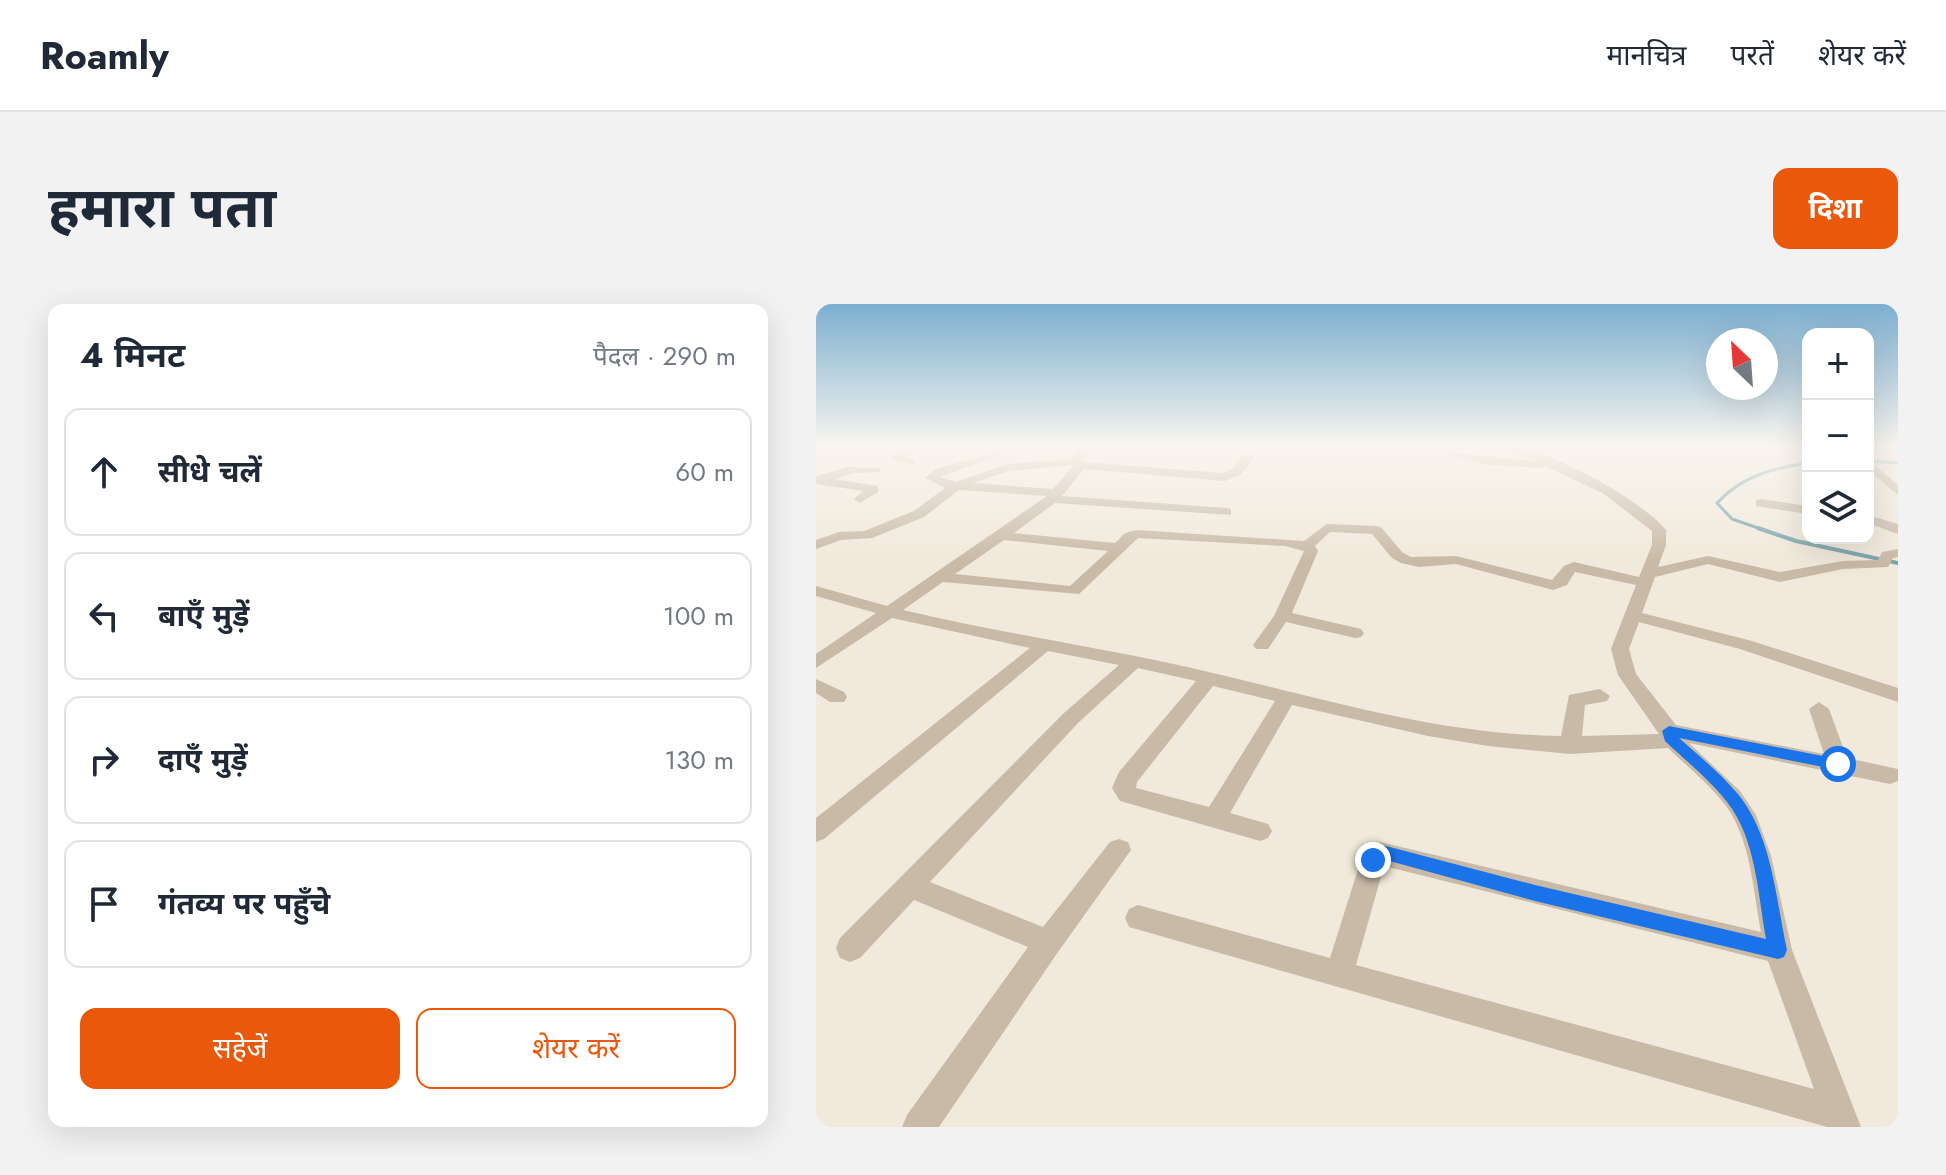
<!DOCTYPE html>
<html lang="hi">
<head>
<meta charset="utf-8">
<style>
  body { margin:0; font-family:Jost,"Noto Sans Devanagari",sans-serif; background:#f2f2f3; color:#1f2937 }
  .controls { position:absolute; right:24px; top:24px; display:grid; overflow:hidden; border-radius:16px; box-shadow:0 8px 32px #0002 }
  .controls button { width:72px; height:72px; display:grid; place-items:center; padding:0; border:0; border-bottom:2px solid #e0e1e3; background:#fff; color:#1f2937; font:40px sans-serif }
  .compass { position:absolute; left:890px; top:24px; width:72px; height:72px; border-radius:50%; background:#fff; box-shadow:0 8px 32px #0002; rotate:335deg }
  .stop { position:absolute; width:24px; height:24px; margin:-18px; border:6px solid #1a73e8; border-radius:50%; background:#fff }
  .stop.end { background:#1a73e8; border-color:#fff; box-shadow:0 2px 8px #0008 }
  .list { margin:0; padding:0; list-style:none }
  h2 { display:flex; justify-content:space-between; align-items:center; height:104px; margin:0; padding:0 32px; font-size:34px }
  h2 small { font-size:26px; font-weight:400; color:#747a83 }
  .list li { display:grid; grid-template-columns:52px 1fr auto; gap:24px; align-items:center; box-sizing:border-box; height:128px; margin:0 16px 16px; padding:0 16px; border:2px solid #e0e1e3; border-radius:16px }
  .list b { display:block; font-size:30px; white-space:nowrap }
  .list em { font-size:26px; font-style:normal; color:#747a83 }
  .actions { display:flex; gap:16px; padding:24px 32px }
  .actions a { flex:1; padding:18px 0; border:2px solid #ea580c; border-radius:16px; text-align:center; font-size:28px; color:#ea580c }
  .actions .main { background:#ea580c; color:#fff }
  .icon { flex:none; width:44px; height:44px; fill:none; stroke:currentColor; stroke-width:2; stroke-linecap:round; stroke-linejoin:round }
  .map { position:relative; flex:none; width:1082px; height:823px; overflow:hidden; border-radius:16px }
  header { display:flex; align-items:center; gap:48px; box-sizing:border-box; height:112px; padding:0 40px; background:#fff; border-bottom:2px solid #e0e1e3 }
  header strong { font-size:38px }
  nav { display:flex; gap:44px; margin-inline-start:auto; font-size:28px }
  .intro { display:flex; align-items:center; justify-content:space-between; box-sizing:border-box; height:192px; padding:0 48px }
  h1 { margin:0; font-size:56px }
  .button { padding:20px 36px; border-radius:16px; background:#ea580c; color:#fff; font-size:28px; font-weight:700 }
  main { display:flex; gap:48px; padding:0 48px }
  aside { flex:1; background:#fff; border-radius:16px; box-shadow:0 8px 32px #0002 }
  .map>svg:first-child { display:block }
</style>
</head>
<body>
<header>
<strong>Roamly</strong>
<nav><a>मानचित्र</a><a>परतें</a><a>शेयर करें</a></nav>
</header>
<div class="intro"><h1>हमारा पता</h1><a class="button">दिशा</a></div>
<main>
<aside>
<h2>4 मिनट<small>पैदल · 290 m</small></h2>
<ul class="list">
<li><svg class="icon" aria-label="ahead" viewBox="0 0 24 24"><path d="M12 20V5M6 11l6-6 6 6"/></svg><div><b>सीधे चलें</b></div><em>60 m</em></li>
<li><svg class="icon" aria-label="left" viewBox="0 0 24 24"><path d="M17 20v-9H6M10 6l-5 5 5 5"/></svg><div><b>बाएँ मुड़ें</b></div><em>100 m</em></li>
<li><svg class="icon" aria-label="right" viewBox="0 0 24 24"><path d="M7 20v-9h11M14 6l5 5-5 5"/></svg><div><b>दाएँ मुड़ें</b></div><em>130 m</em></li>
<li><svg class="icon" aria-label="arrive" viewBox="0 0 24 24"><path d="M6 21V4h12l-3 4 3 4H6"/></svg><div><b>गंतव्य पर पहुँचे</b></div></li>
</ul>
<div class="actions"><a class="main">सहेजें</a><a>शेयर करें</a></div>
</aside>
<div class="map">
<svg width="1082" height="823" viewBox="0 0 1082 823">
  <rect width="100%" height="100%" fill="#f1e9db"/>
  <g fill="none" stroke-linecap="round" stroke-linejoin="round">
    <path stroke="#7aa5ad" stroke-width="3" d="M1052,157L1082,159
      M948,226L916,215L901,199C926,172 957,164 992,159"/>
    <path stroke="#7aa5ad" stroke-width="4" d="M942,224L980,237L1082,259"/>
    <path fill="#c9baa7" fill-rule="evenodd" d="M10,142H50C41,148 19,148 10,142Z
      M92,142H105L90,153L99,156V160L76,156V152Z
      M267,142H278L266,156L268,158L407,169L416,165L430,149L440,151L424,171L409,177L268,165L246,192L410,204L415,205V211L239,199L198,229L299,239L309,229L321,226L488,237L511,220L560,222L565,223L586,248L595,253L640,252L736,276L748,262L758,258L823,273L836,241V227L788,190L730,162L725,164L674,161L631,152L637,149L719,157L686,142C729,142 822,193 850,226V241L842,263L892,252L964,268L1027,257L1062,256L1066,248L1082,245V253L1077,254L1072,263L1027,265L964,278L892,260L839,273L826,309L936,337L1082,384V398L924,345L823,318L813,345L820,370L860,421L1008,450L993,405L1003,398L1013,405L1031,454L1082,465V477L1074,480L873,439L924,487L940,511L955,552L976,646L1045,823H1011L313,623L309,614L313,605L322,601L514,654L545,556L555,541L564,538L945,628C937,587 935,536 910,502C894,481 871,462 852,444L754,450L672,442L612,432L476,401L414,509L452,520L456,527L452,534L444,537L304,497L296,484L303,468L380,377L322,364L262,419L114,578L227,623L294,538L303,535L312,538L315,546L242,648L123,823H86L91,811L212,643L98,596L44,654L34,658L24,654L20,644L24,634L248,409L303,361L232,347L8,535L0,538V514L214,344L76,314L0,364V350L60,309L0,292V282L71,302L231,192L143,186L108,213L56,234L25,236L0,245V236L23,228L48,227L98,207L129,184L109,174L119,165L181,148V152L124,173L140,178L191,160L255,155ZM258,161L237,185L157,179L192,167ZM514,228L556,230L576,254L585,259L603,263L640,260L737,286L751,281L759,268L820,281L795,345L802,371L843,430L766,432L769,401L791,397L794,392L784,385L753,391L745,432C621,431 499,392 380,365C283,343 184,329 87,306L127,278L263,290L322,234L469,242L488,247L458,312L437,341L440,345H452L470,318L539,334L545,333L548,329L545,325L476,309L502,247L499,242ZM188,236L292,247L254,282L139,270ZM397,382L459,397L393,503L320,484L321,478ZM568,562L952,657L998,785L540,661Z
      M32,163L64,164V168L37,169L19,175L62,182V188L44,199L38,195L47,187L0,180V172Z
      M1053,163H1061L1082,181V191L1053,167Z
      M945,195L992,202V210L940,202V196Z
      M1052,211L1082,220V230L1052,219Z
      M0,375L28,388L31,393L28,398H14L0,389Z"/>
  </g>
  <linearGradient id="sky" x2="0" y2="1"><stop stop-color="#7caed0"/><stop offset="0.55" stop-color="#f9f5ef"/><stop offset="1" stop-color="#f9f5ef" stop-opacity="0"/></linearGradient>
  <rect width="1082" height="258" fill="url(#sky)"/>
  <path fill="#1a73e8" d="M853,422L1022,455L1029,460L1022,466L863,434C882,451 904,469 921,489C956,530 960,596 971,646L968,653L962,655L719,597L570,556L557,563L549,556L558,544L570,542L719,581L950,635C942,591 940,534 911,498C894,476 869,456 849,437L846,427Z"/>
</svg>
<div class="controls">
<button>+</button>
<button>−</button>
<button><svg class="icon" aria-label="layers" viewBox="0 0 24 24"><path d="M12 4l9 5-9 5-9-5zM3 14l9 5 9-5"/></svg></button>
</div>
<svg class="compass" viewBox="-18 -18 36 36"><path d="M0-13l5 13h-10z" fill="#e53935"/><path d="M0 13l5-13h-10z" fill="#747a83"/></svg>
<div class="stop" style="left:1022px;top:460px"></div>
<div class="stop end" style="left:557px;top:556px"></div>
</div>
</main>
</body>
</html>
